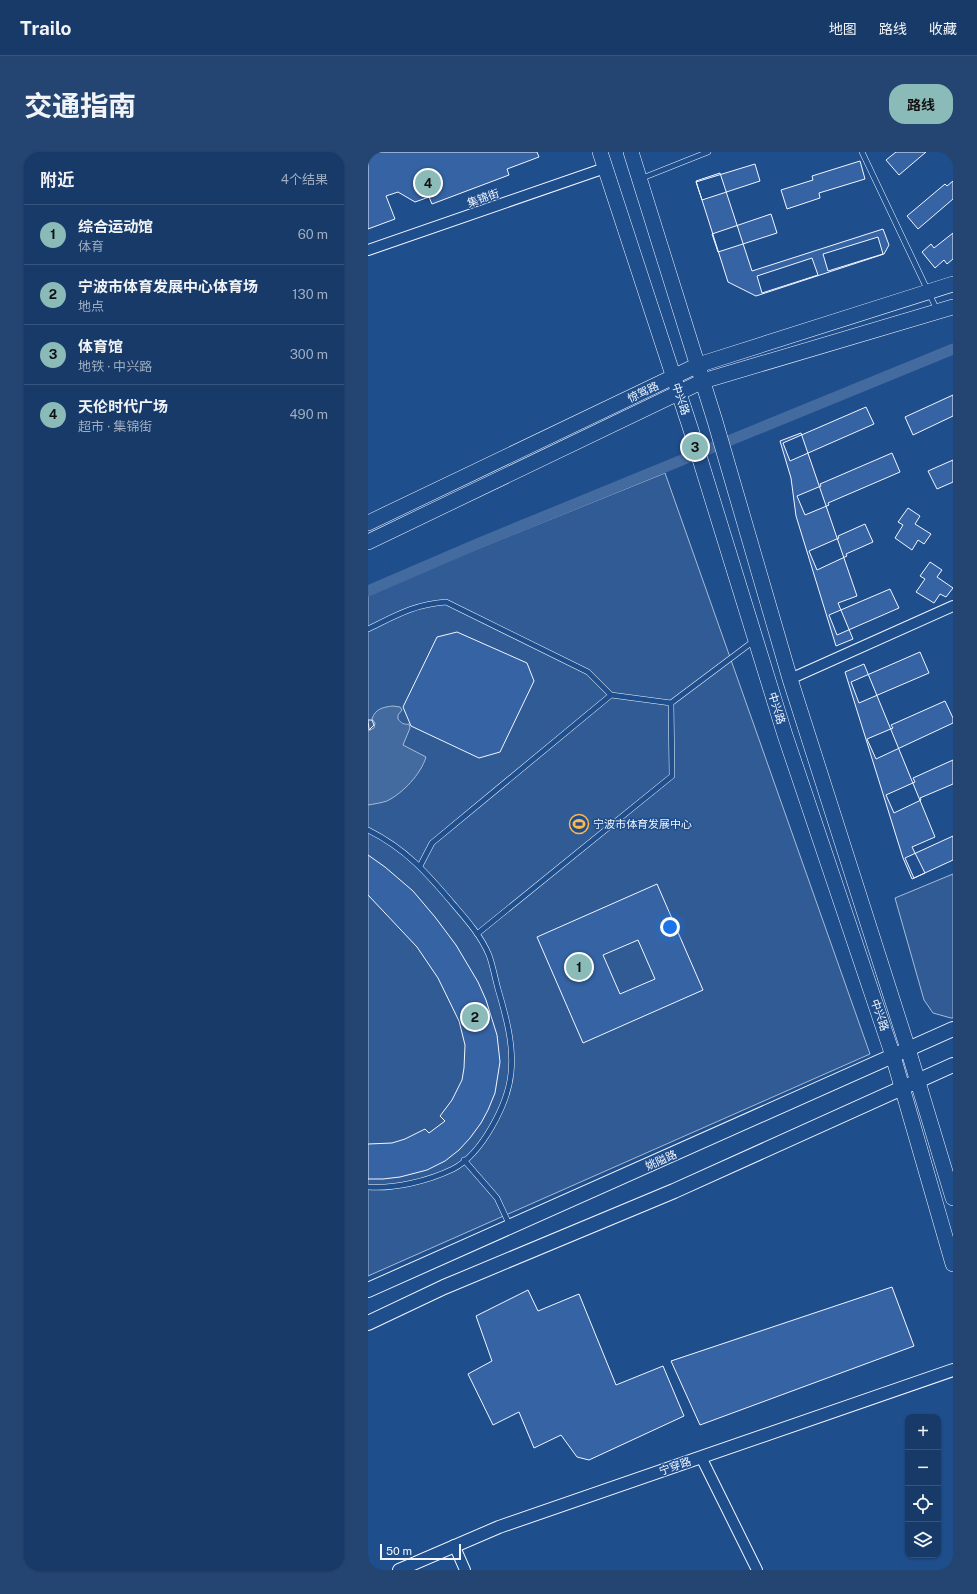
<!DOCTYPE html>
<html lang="zh">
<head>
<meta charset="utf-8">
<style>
  body { margin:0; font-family:"Public Sans","Noto Sans SC",sans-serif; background:#244571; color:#f1f3f6 }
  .controls { position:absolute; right:12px; bottom:12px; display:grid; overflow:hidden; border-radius:8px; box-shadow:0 1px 3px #0004 }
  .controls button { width:36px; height:36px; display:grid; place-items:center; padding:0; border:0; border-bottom:1px solid #36547d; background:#173a69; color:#f1f3f6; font:20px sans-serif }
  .scale { position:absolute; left:12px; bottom:10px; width:81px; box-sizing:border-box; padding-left:4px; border:2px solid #f2f6ff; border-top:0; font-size:11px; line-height:14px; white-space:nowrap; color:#f2f6ff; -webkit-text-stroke:3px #1f4e8c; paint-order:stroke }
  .you { position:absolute; left:302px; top:775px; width:14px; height:14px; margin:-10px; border:3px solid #fff; border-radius:50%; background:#1a73e8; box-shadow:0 0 0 6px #1a73e833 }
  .badge { display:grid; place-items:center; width:26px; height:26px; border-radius:50%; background:#8bbbb9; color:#111; font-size:13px; font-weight:700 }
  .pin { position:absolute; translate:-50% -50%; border:2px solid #fff; box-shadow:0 1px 4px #0006 }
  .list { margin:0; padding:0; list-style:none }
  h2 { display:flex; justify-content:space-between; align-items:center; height:52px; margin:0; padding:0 16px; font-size:17px }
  h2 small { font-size:13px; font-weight:400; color:#9eadc0 }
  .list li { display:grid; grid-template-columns:26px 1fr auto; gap:12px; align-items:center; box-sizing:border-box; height:60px; padding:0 16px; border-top:1px solid #36547d }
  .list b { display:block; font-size:15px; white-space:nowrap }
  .list p { margin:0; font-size:13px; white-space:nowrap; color:#9eadc0 }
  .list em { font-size:13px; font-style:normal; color:#9eadc0 }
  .icon { flex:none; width:22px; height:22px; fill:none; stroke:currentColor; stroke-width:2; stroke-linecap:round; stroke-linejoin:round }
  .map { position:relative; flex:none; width:585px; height:1418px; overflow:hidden; border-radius:16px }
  header { display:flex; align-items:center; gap:24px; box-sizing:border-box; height:56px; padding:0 20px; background:#173a69; border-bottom:1px solid #36547d }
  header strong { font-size:19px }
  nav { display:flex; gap:22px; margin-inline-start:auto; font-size:14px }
  .intro { display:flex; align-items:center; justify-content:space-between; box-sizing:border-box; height:96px; padding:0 24px }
  h1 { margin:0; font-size:28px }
  .button { padding:10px 18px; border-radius:16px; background:#8bbbb9; color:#111; font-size:14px; font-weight:700 }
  main { display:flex; gap:24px; padding:0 24px }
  aside { flex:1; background:#173a69; border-radius:16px; box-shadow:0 1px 3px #0004 }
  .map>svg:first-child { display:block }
</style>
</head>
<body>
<header>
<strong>Trailo</strong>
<nav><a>地图</a><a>路线</a><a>收藏</a></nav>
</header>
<div class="intro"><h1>交通指南</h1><a class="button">路线</a></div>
<main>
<aside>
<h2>附近<small>4个结果</small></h2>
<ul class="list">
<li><span class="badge">1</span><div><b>综合运动馆</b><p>体育</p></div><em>60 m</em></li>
<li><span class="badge">2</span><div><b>宁波市体育发展中心体育场</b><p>地点</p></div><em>130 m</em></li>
<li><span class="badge">3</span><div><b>体育馆</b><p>地铁 · 中兴路</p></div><em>300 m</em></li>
<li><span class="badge">4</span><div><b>天伦时代广场</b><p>超市 · 集锦街</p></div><em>490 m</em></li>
</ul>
</aside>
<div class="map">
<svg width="585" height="1418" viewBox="0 0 585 1418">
  <rect width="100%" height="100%" fill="#1f4e8c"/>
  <path fill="#305b95" stroke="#a8bbd7" d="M297,321L502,902L0,1124V441Z
    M585,722V866H583L565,861L556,848L527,746Z"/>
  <path fill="#446ba0" stroke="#a8bbd7" d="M25,554L32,555L34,558L30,563V567C33,571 36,573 41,572L42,576L35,593L58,605C53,622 35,641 19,649C13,651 6,652 0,653V579L6,576L7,571L4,567C7,557 15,555 25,554Z"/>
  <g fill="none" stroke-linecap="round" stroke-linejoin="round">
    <path stroke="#446ba0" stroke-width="11" d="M0,439L109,392L585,197"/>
  </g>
  <path fill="#3563a3" stroke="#f2f6ff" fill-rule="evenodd" d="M0,0H169L171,5L139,17L141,23L64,52L61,45L47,50L30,40L18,44L27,67L0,77Z
    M528,0H558L531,23L518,8Z
    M492,9L497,27L451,41L452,46L419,57L413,38L445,28L444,24Z
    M387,12L392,29L334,48L328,30Z
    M352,21L384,119L515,77L521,93L516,102L388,144L360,130L328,29Z
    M585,29V47L550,77L539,64L577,32L579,34Z
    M403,62L409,81L350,100L344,82Z
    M585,81V107L579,112L576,108L567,116L554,100L563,92L566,96Z
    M510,85L515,102L460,119L455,102Z
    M444,106L450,123L394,141L389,124Z
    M585,243V264L545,283L537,265Z
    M498,255L506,272L422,309L415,291Z
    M433,281L489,444L470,451L485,487L468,494L428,364L423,326L412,289Z
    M524,301L532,320L460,351L461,353L437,363L429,344L453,334L452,332Z
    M585,308V330L569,337L560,319Z
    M540,356L552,364L547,372L563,382L556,392L550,388L544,398L527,386L535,373L530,370Z
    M497,372L505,390L478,402L479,404L449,418L441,399L471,386L470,384Z
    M562,410L574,418L569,425L585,436L578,445L572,442L566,451L548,440L557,427L552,424Z
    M522,437L531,456L469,483L461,463Z
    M89,480L159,511L166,529L132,600L111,606L43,574L35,555L69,485Z
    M552,500L561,521L491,551L483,530Z
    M496,512L567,685L544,695L557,721L544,727L535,706L477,520Z
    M577,549L585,566V571L508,607L499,587L525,576L523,573Z
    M0,568H4L6,573L1,578Z
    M585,608V632L552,646L553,648L526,661L518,643L547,630L545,626Z
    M585,684V708L546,726L537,706Z
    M0,703L17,715L45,739L67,765L88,793L110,830L118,848L129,883L132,910L127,941L120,958L113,971L102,986L91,998L77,1009L59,1018L32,1025L15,1027H0V992L24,991L37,987L57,977L61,981L77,969L72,964L84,948L94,928L96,916L97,893L91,869L70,826L49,795L0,743Z
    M289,732L335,838L215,891L169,785ZM270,788L287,827L252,842L235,803Z
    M524,1135L546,1194L332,1273L303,1209Z
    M160,1138L170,1159L211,1142L248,1233L295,1214L316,1264L221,1308L209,1305L193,1283L166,1296L151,1260L125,1273L100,1222L124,1209L108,1164Z"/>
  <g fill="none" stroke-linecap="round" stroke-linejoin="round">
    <defs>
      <path id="service" d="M494,0L569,158
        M272,27L340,0
        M0,477C27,464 47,452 78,450L220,520L243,543
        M0,678C38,697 59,721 86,753C99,768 113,784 121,803C125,814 127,826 130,837C138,864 146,893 143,921C140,952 114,1002 85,1017C60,1029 27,1037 0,1035
        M52,714L64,691L243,543L303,551L387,488
        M109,782L304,624L303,551
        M96,1008L129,1046L142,1074"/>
      <path id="minor" d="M0,98L237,16
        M422,527L585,454
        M333,1305L389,1418
        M86,1393L97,1418"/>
      <path id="tertiary" d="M31,1418L131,1375L585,1218"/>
      <path id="secondary" d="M0,1138L585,877
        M0,1171L76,1135L306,1039L585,913"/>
      <path id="primary" d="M232,0L323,278L417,583L525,904L585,1112
        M263,0L347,269L422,527L540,897L585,1046
        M0,371L330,213L585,132
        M0,390L335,229L585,155"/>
    </defs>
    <use href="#service" stroke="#f2f6ff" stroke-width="6"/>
    <use href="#minor" stroke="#f2f6ff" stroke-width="12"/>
    <use href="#tertiary" stroke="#f2f6ff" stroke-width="14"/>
    <use href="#secondary" stroke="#f2f6ff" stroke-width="16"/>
    <use href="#primary" stroke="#f2f6ff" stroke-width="16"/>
    <use href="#service" stroke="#1f4e8c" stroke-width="5"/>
    <use href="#minor" stroke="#1f4e8c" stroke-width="10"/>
    <use href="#tertiary" stroke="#1f4e8c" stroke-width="12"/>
    <use href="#secondary" stroke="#1f4e8c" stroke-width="14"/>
    <use href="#primary" stroke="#1f4e8c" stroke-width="15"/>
  </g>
  <defs>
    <symbol id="stadium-ring" viewBox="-11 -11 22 22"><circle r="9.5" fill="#1f4e8c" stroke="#ffb74d" stroke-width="1.5"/><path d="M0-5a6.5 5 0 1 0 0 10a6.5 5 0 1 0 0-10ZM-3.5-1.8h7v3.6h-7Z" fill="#ffb74d"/></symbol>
  </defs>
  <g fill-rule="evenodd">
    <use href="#stadium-ring" x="200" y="661" width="22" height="22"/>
  </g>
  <g text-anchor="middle" stroke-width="3" stroke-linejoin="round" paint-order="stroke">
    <g font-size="11" fill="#f2f6ff" stroke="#1f4e8c">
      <text transform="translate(115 46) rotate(-19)" y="4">集锦街</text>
      <text transform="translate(275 240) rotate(-26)" y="4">惊驾路</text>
      <text transform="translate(313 247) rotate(72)" y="4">中兴路</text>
      <text transform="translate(409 556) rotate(73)" y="4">中兴路</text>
      <text transform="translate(512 863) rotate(71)" y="4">中兴路</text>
      <text transform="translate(293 1008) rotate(-24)" y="4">姚隘路</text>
      <text transform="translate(307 1314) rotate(-19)" y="4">宁穿路</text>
    </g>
    <g font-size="11" fill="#f2f6ff" stroke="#1f4e8c" text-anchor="start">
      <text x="225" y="676">宁波市体育发展中心</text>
    </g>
  </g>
</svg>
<div class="controls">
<button>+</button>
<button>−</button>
<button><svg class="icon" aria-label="locate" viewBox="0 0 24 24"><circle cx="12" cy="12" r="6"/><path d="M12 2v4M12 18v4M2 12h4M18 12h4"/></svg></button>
<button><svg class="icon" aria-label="layers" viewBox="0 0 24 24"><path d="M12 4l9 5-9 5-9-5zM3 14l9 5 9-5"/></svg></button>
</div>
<div class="scale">50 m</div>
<div class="you"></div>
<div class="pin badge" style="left:211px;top:815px">1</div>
<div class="pin badge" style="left:107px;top:865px">2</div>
<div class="pin badge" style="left:327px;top:295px">3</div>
<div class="pin badge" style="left:60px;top:31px">4</div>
</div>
</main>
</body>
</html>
